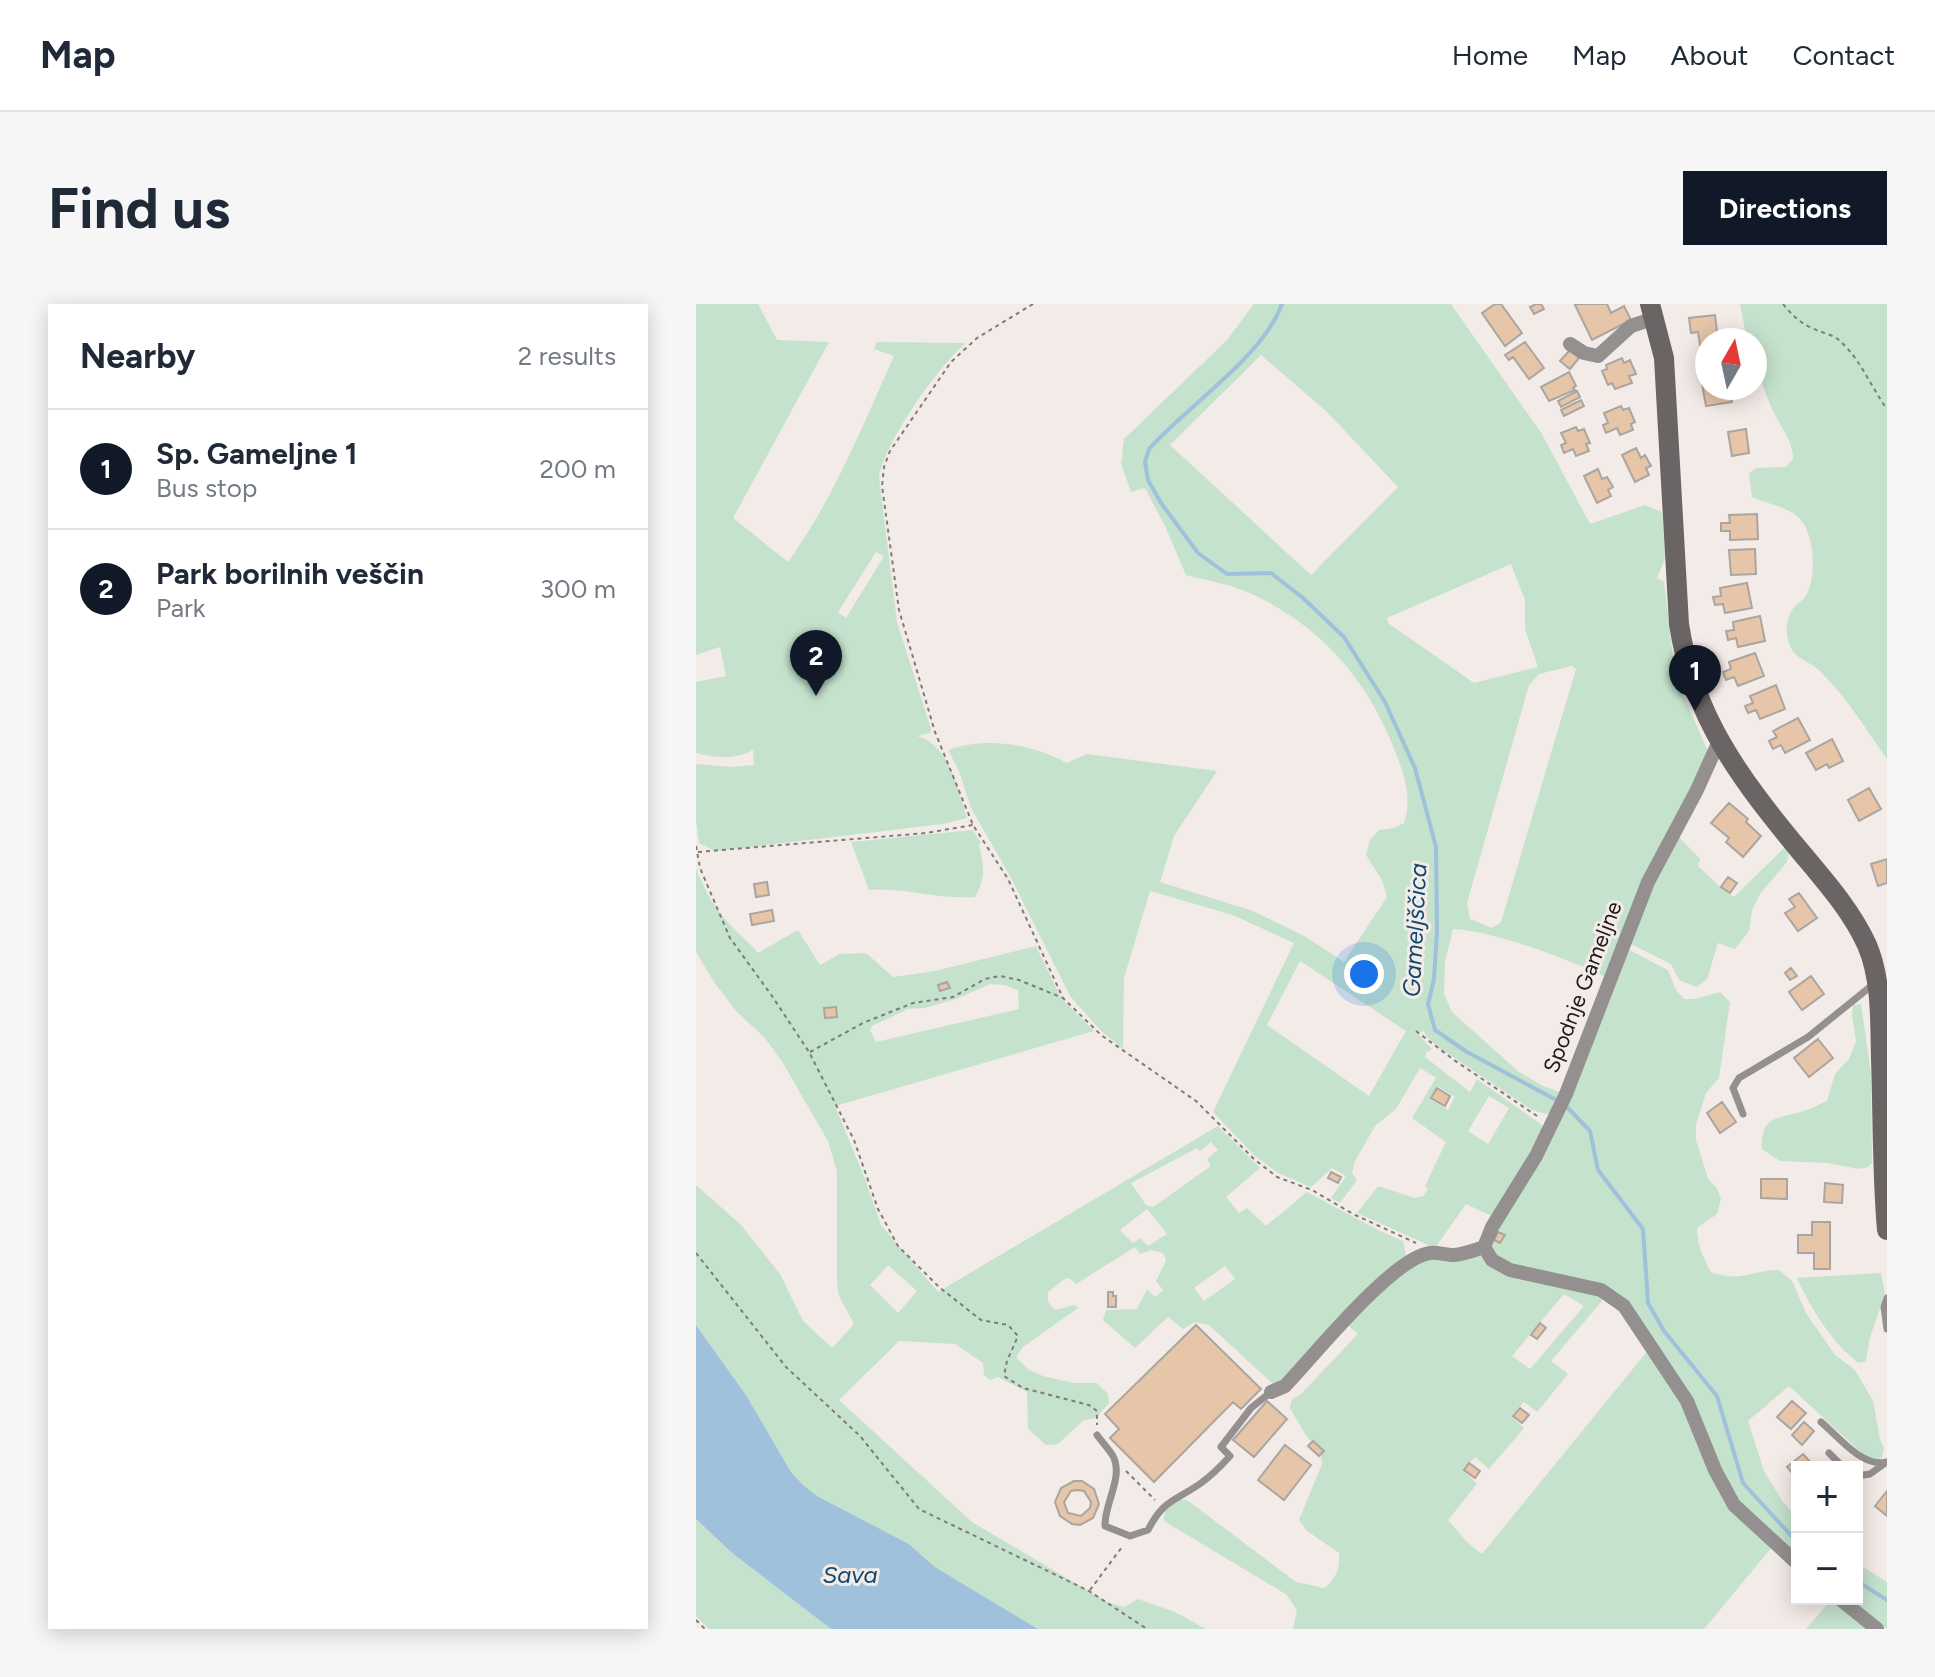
<!DOCTYPE html>
<html lang="en">
<head>
<meta charset="utf-8">
<style>
  body { margin:0; font-family:Figtree,sans-serif; background:#f6f6f7; color:#1f2937 }
  .controls { position:absolute; right:24px; bottom:24px; display:grid; overflow:hidden; border-radius:0px; box-shadow:0 4px 20px #0003 }
  .controls button { width:72px; height:72px; display:grid; place-items:center; padding:0; border:0; border-bottom:2px solid #e0e1e3; background:#fff; color:#1f2937; font:40px sans-serif }
  .compass { position:absolute; left:999px; top:24px; width:72px; height:72px; border-radius:50%; background:#fff; box-shadow:0 4px 20px #0003; rotate:9deg }
  .you { position:absolute; left:668px; top:670px; width:28px; height:28px; margin:-20px; border:6px solid #fff; border-radius:50%; background:#1a73e8; box-shadow:0 0 0 12px #1a73e833 }
  .badge { display:grid; place-items:center; width:52px; height:52px; border-radius:50%; background:#111827; color:#fff; font-size:26px; font-weight:700 }
  .pin { position:absolute; translate:-50% -66px; filter:drop-shadow(0 2px 4px #0008) }
  .pin::after { content:''; position:absolute; top:42px; width:28px; height:24px; background:inherit; clip-path:polygon(0 0,100% 0,50% 100%) }
  .list { margin:0; padding:0; list-style:none }
  h2 { display:flex; justify-content:space-between; align-items:center; height:104px; margin:0; padding:0 32px; font-size:34px }
  h2 small { font-size:26px; font-weight:400; color:#747a83 }
  .list li { display:grid; grid-template-columns:52px 1fr auto; gap:24px; align-items:center; box-sizing:border-box; height:120px; padding:0 32px; border-top:2px solid #e0e1e3 }
  .list b { display:block; font-size:30px; white-space:nowrap }
  .list p { margin:0; font-size:26px; white-space:nowrap; color:#747a83 }
  .list em { font-size:26px; font-style:normal; color:#747a83 }
  .map { position:relative; flex:none; width:1191px; height:1325px; overflow:hidden; border-radius:0px }
  header { display:flex; align-items:center; gap:48px; box-sizing:border-box; height:112px; padding:0 40px; background:#fff; border-bottom:2px solid #e0e1e3 }
  header strong { font-size:38px }
  nav { display:flex; gap:44px; margin-inline-start:auto; font-size:28px }
  .intro { display:flex; align-items:center; justify-content:space-between; box-sizing:border-box; height:192px; padding:0 48px }
  h1 { margin:0; font-size:56px }
  .button { padding:20px 36px; border-radius:0px; background:#111827; color:#fff; font-size:28px; font-weight:700 }
  main { display:flex; gap:48px; padding:0 48px }
  aside { flex:1; background:#fff; border-radius:0px; box-shadow:0 4px 20px #0003 }
  .map>svg:first-child { display:block }
</style>
</head>
<body>
<header>
<strong>Map</strong>
<nav><a>Home</a><a>Map</a><a>About</a><a>Contact</a></nav>
</header>
<div class="intro"><h1>Find us</h1><a class="button">Directions</a></div>
<main>
<aside>
<h2>Nearby<small>2 results</small></h2>
<ul class="list">
<li><span class="badge">1</span><div><b>Sp. Gameljne 1</b><p>Bus stop</p></div><em>200 m</em></li>
<li><span class="badge">2</span><div><b>Park borilnih veščin</b><p>Park</p></div><em>300 m</em></li>
</ul>
</aside>
<div class="map">
<svg width="1191" height="1325" viewBox="0 0 1191 1325">
  <rect width="100%" height="100%" fill="#f3ebe7"/>
  <path fill="#c4e2cc" fill-rule="evenodd" d="M0,0H62L81,36L133,38L37,214L92,258C137,196 167,121 198,52L178,45L181,38L270,39C242,62 189,138 183,173L201,318L235,425L234,429L221,432C253,440 262,485 271,514L247,520L19,547L3,539L0,517V460L36,463L58,461L57,446C39,456 20,454 0,449V378L30,372L24,343L0,351ZM180,248L188,252L150,314L142,308Z
    M558,0H755L846,130L894,220L949,201L966,208L969,254L961,274L968,278L978,361L986,389L1011,445V454L912,674C873,656 800,627 757,625L749,658L748,690L756,708L823,768L847,782L867,789L854,811L836,806L742,743L730,732L728,727L721,729L736,745L730,749L729,753L774,788L781,775L846,821L847,825L798,913L770,900L739,944L661,909L682,882L719,894L727,892L732,885L729,882L750,838L716,814L740,774L724,764L700,805L679,822L659,857L656,869L661,876L644,899L635,894L650,872L636,864L615,883L582,869L559,852L517,808L598,639L537,611L454,587L428,674L427,745L404,726L374,692L314,572L275,504L263,467L252,446C289,432 336,440 371,459L391,450L521,467L478,532L464,578L557,607L610,633L648,658L691,593L686,576L670,551L674,536L683,526L698,524L708,519C717,492 707,468 697,442C671,376 625,323 560,292C539,281 513,277 490,271L469,222L449,184L435,188L425,160L428,135L531,36ZM565,51L631,108L702,183L615,271L474,141ZM815,260L829,296V325L842,363L778,379L692,319L691,314ZM876,362L880,365L805,618L796,624L774,615L771,599L833,381L843,370ZM604,657L710,727L673,792L571,721ZM741,782L759,793L752,806L734,794ZM793,792L813,804L792,840L772,827Z
    M1044,0H1191V455C1170,425 1151,394 1125,368C1117,359 1102,356 1096,346C1088,333 1089,312 1100,301C1103,298 1107,296 1109,293C1121,275 1119,233 1105,216C1094,203 1071,200 1056,193L1053,169L1060,164L1090,163L1097,155C1097,137 1086,125 1078,109C1067,86 1059,61 1059,36H1051Z
    M277,526L285,539L283,541C288,562 290,574 279,593C243,596 208,583 173,586L155,538Z
    M982,532L1004,555L1002,562L1023,582L1038,593L1088,544L1093,547L1091,558L1064,590L1056,606L1053,627L1039,645L1022,639L1011,675L1001,683L983,676L975,660L935,640L957,579Z
    M0,564C8,587 21,608 39,626C47,635 55,639 62,649L102,626L124,661L144,650L170,649L197,673L239,667L340,642L365,694L398,727L139,802L169,875L185,921L242,988L522,822L564,864L530,893L543,909L551,904L570,922L611,888L680,925L707,937L711,956L579,1082L513,1021L499,1018L487,1025L472,1013L439,1044L407,1016L410,1006L441,1005L451,985L459,993L467,986L460,977L470,957L467,949L455,946L444,950L439,943L380,980L373,974L368,975L352,988V998L359,1006L378,1001L382,1004L327,1043L320,1053L333,1066L347,1072L378,1079H401L412,1090L413,1099L400,1114L388,1116L362,1140L350,1141L332,1125L331,1088L302,1073L294,1076L288,1071L287,1059L259,1040L203,1037L143,1096L276,1218L411,1298L428,1303L442,1295L479,1308L510,1325H342L239,1263L213,1240L121,1192L107,1181L95,1168L50,1091L0,1021V881L45,921L84,970L107,1017L136,1044L158,1020L143,992L141,979V867L132,837L87,759L69,734L41,708L18,678L0,648ZM294,680L309,681L322,686L323,705L180,738L174,726L176,722L212,705L229,704L260,695ZM515,838L522,846L511,855L515,862L457,903L450,901L435,879L501,844L504,847ZM451,905L471,930L452,942L444,934L437,939L424,926ZM192,961L221,987L202,1009L174,981ZM529,962L539,975L508,997L498,984Z
    M933,646L972,666L980,686L988,695H999L1024,688L1034,698L1023,774L1010,789L1000,820V836L1012,875L1021,884L1025,895L1021,910L1001,924C1001,941 1007,953 1015,968C1045,979 1055,966 1083,966L1096,977L1110,1009L1139,1051L1159,1066L1177,1097L1184,1135L1188,1144L1186,1154L1180,1156L1171,1154L1093,1082L1052,1117L1068,1167L1087,1198L1101,1213V1253L1040,1198L926,994L811,958L795,947V936Z
    M1165,700L1175,769L1176,859L1172,863L1163,865L1132,859L1084,857L1066,845C1065,816 1076,815 1101,809C1111,807 1122,801 1131,797L1139,770L1153,755L1160,737L1156,712L1157,701Z
    M784,952L800,964L910,992L855,1057L872,1070L841,1108L828,1098L815,1112L828,1124L793,1165L779,1153L767,1166L781,1180L752,1216L771,1238L786,1250L953,1045L987,1099L1019,1178L1076,1243L1008,1325H597L601,1306L591,1291L468,1217L469,1202L476,1195L491,1196L600,1278L628,1284C640,1275 644,1265 643,1249L611,1227L603,1216L626,1160L624,1145L611,1133L594,1104L596,1095L604,1091L662,1030L653,1022C671,1001 701,964 728,957C745,952 766,953 784,952ZM868,990L888,1002L834,1065L816,1052Z
    M1185,969L1189,990L1174,1033L1170,1057L1162,1059C1135,1037 1115,1005 1101,974Z
    M0,1215L36,1249L135,1325H13L0,1312Z
    M1161,1259L1191,1278V1325L1150,1295H1161Z
    M1136,1295L1173,1325H1110Z"/>
  <path fill="#9fc1dc" d="M0,1021L50,1091L95,1168L107,1181L121,1192L213,1240L239,1263L342,1325H135L36,1249L0,1215Z"/>
  <g fill="none" stroke-linecap="round" stroke-linejoin="round">
    <path stroke="#9fc1dc" stroke-width="4" d="M586,0C566,54 492,101 453,145L449,158L452,176L465,199L502,249L531,270L575,269L607,294L648,333L689,398L719,464L740,543L741,627L738,675L732,700L739,726L771,748L862,797
      M869,801L894,827L902,866L947,925L952,999L968,1027L1021,1092L1047,1179L1101,1238
      M1161,1277L1191,1296"/>
  </g>
  <path fill="#e6c5a9" stroke="#aba5a0" stroke-width="2" fill-rule="evenodd" d="M799,0H805L826,29L809,42L786,9Z
    M840,0H845L848,5L838,10L834,3Z
    M881,0H911L915,9L928,2L935,16L896,36L879,1Z
    M1019,11L1022,36H1011V46L1005,47L1002,28L995,29L993,14Z
    M829,38L848,64L833,75L817,53L813,56L809,51Z
    M874,46L883,54L874,65L864,57Z
    M926,54L928,59L934,56L940,70L933,72L936,79L919,85L916,79L912,81L906,67L911,65L910,61Z
    M873,68L880,82L877,84L879,86L853,97L845,83Z
    M1011,79V84H1034L1036,98L1010,102L1006,80Z
    M881,87L884,93L865,103L862,97Z
    M885,96L888,102L868,112L865,106Z
    M925,102L927,106L933,104L939,118L935,120L937,126L924,131L921,124L910,129L907,121L912,119L908,109Z
    M880,123L882,127L888,125L894,139L890,140L893,147L880,152L877,145L868,149L865,141L870,139L865,129Z
    M1050,125L1053,149L1036,152L1032,128Z
    M940,144L945,154L949,151L955,162L950,164L953,171L939,178L926,151Z
    M902,165L906,175L911,173L917,183L912,186L915,192L901,199L888,172Z
    M1061,210L1062,235L1034,236V227H1025V219H1034L1033,211Z
    M1059,245L1060,270L1035,271L1033,246Z
    M1051,279L1056,304L1029,309L1027,300L1019,301L1017,293L1025,292L1024,284Z
    M1064,312L1069,337L1042,343L1040,334L1032,336L1030,327L1038,326L1037,318Z
    M1059,349L1068,372L1042,382L1038,373L1030,376L1027,368L1035,365L1033,358Z
    M1080,381L1089,405L1064,415L1060,406L1052,409L1049,402L1057,399L1054,392Z
    M1102,414L1114,436L1089,449L1085,441L1077,445L1073,437L1081,433L1077,427Z
    M1136,435L1147,457L1133,464L1131,460L1120,466L1110,449Z
    M1173,484L1185,505L1163,517L1152,496Z
    M1033,499L1052,515L1050,518L1065,532L1047,553L1030,538L1033,534L1015,519Z
    M1191,555V579L1182,582L1175,560Z
    M1032,573L1041,579L1034,589L1025,583Z
    M71,578L73,591L60,593L58,580Z
    M1103,589L1121,614L1102,627L1089,609L1099,603L1093,595Z
    M76,606L78,617L56,621L54,610Z
    M1095,664L1101,672L1094,676L1089,669Z
    M1115,672L1128,690L1106,706L1093,688Z
    M251,678L254,684L244,687L242,681Z
    M140,703L141,713L129,714L128,704Z
    M1122,735L1137,754L1113,773L1098,754Z
    M741,784L754,792L749,802L735,794Z
    M1026,798L1040,818L1024,829L1011,809Z
    M635,868L645,873L642,879L632,874Z
    M1065,875H1091V895L1065,894Z
    M1129,879L1147,881L1146,899L1128,898Z
    M1116,918H1134V965H1118V949H1102V931H1116Z
    M802,928L809,931L804,939L798,936Z
    M412,988H417V992H420V1003H412Z
    M844,1019L850,1024L841,1035L835,1031Z
    M500,1021L565,1085L545,1105L537,1098L458,1178L414,1134L423,1125L409,1110Z
    M571,1097L591,1115L558,1153L537,1136Z
    M1096,1097L1110,1109L1095,1125L1081,1113Z
    M824,1104L833,1111L826,1119L817,1112Z
    M1108,1118L1118,1127L1106,1141L1096,1131Z
    M617,1137L628,1147L623,1152L612,1142Z
    M589,1141L615,1161L588,1196L562,1176Z
    M1107,1150L1119,1163H1101L1100,1174L1091,1163Z
    M773,1159L784,1167L779,1174L768,1166Z
    M378,1177H386L398,1185L403,1200L397,1214L384,1221L376,1220L364,1212L359,1198L365,1184ZM381,1186L388,1187L395,1198L394,1204L385,1212L372,1209L368,1198L375,1187Z
    M1191,1187V1212L1179,1202Z"/>
  <g fill="none" stroke-linecap="round" stroke-linejoin="round">
    <path stroke="#807b78" stroke-width="2" stroke-dasharray="4 4" stroke-linecap="butt" d="M337,0L281,34L255,58L194,147L188,163L186,182L203,306L239,428L277,521L312,575L367,694L405,731L500,797L558,855L581,873L616,886L657,910L720,939
      M1087,0C1095,10 1104,19 1116,24C1125,29 1137,30 1144,37C1165,56 1175,83 1191,105
      M0,542L4,564L34,634L76,692L113,748L158,836L182,905L202,942L243,983L285,1016L312,1021L322,1032L311,1057L308,1072L327,1084L393,1101L401,1107V1121
      M2,548L230,529L277,521
      M720,727L758,756L844,814
      M114,748L167,719L217,699L257,693L289,675L304,672L323,676L367,694
      M0,949L90,1063L164,1132L223,1205L393,1287L451,1325
      M430,1167L459,1196
      M394,1286L426,1243
      M0,1316L9,1325"/>
    <path stroke="#949090" stroke-width="7" d="M1047,810L1037,784L1043,774L1112,733L1179,679
      M1191,994L1188,1003L1191,1025
      M1125,1118C1143,1133 1166,1164 1191,1158
      M401,1131C406,1138 413,1145 417,1152C428,1173 408,1200 409,1222L434,1232L452,1226C468,1195 478,1198 505,1179C515,1172 525,1162 534,1152L525,1143L555,1104L575,1088
      M1133,1149L1147,1163
      M1161,1172L1174,1170L1188,1160"/>
    <path stroke="#949090" stroke-width="14" d="M874,40L888,49L902,52L935,22L959,14
      M1023,437L1001,486L952,578L870,790L840,852L796,923L788,943L796,956L814,966L905,986L928,1002L991,1097L1019,1166L1038,1201L1101,1259
      M575,1088L589,1082C617,1053 696,954 734,949C741,948 750,951 758,951C768,950 779,946 788,943
      M1144,1295L1181,1325"/>
    <path stroke="#6a6564" stroke-width="20" d="M954,0L968,54L983,320C997,413 1046,477 1104,547C1129,577 1155,606 1171,641C1186,676 1184,718 1185,755C1187,812 1186,869 1191,926"/>
  </g>
  <g text-anchor="middle" stroke-width="6" stroke-linejoin="round" paint-order="stroke">
    <g font-size="22" fill="#1b1917" stroke="#f3ebe7">
      <text transform="translate(886 683) rotate(-69)" y="8">Spodnje Gameljne</text>
    </g>
    <g font-size="24" font-style="italic" fill="#0f486c" stroke="#f3ebe7">
      <text transform="translate(719 626) rotate(-87)" y="8">Gameljščica</text>
      <text x="154" y="1279">Sava</text>
    </g>
  </g>
</svg>
<div class="controls">
<button>+</button>
<button>−</button>
</div>
<svg class="compass" viewBox="-18 -18 36 36"><path d="M0-13l5 13h-10z" fill="#e53935"/><path d="M0 13l5-13h-10z" fill="#747a83"/></svg>
<div class="you"></div>
<div class="pin badge" style="left:999px;top:407px">1</div>
<div class="pin badge" style="left:120px;top:392px">2</div>
</div>
</main>
</body>
</html>
